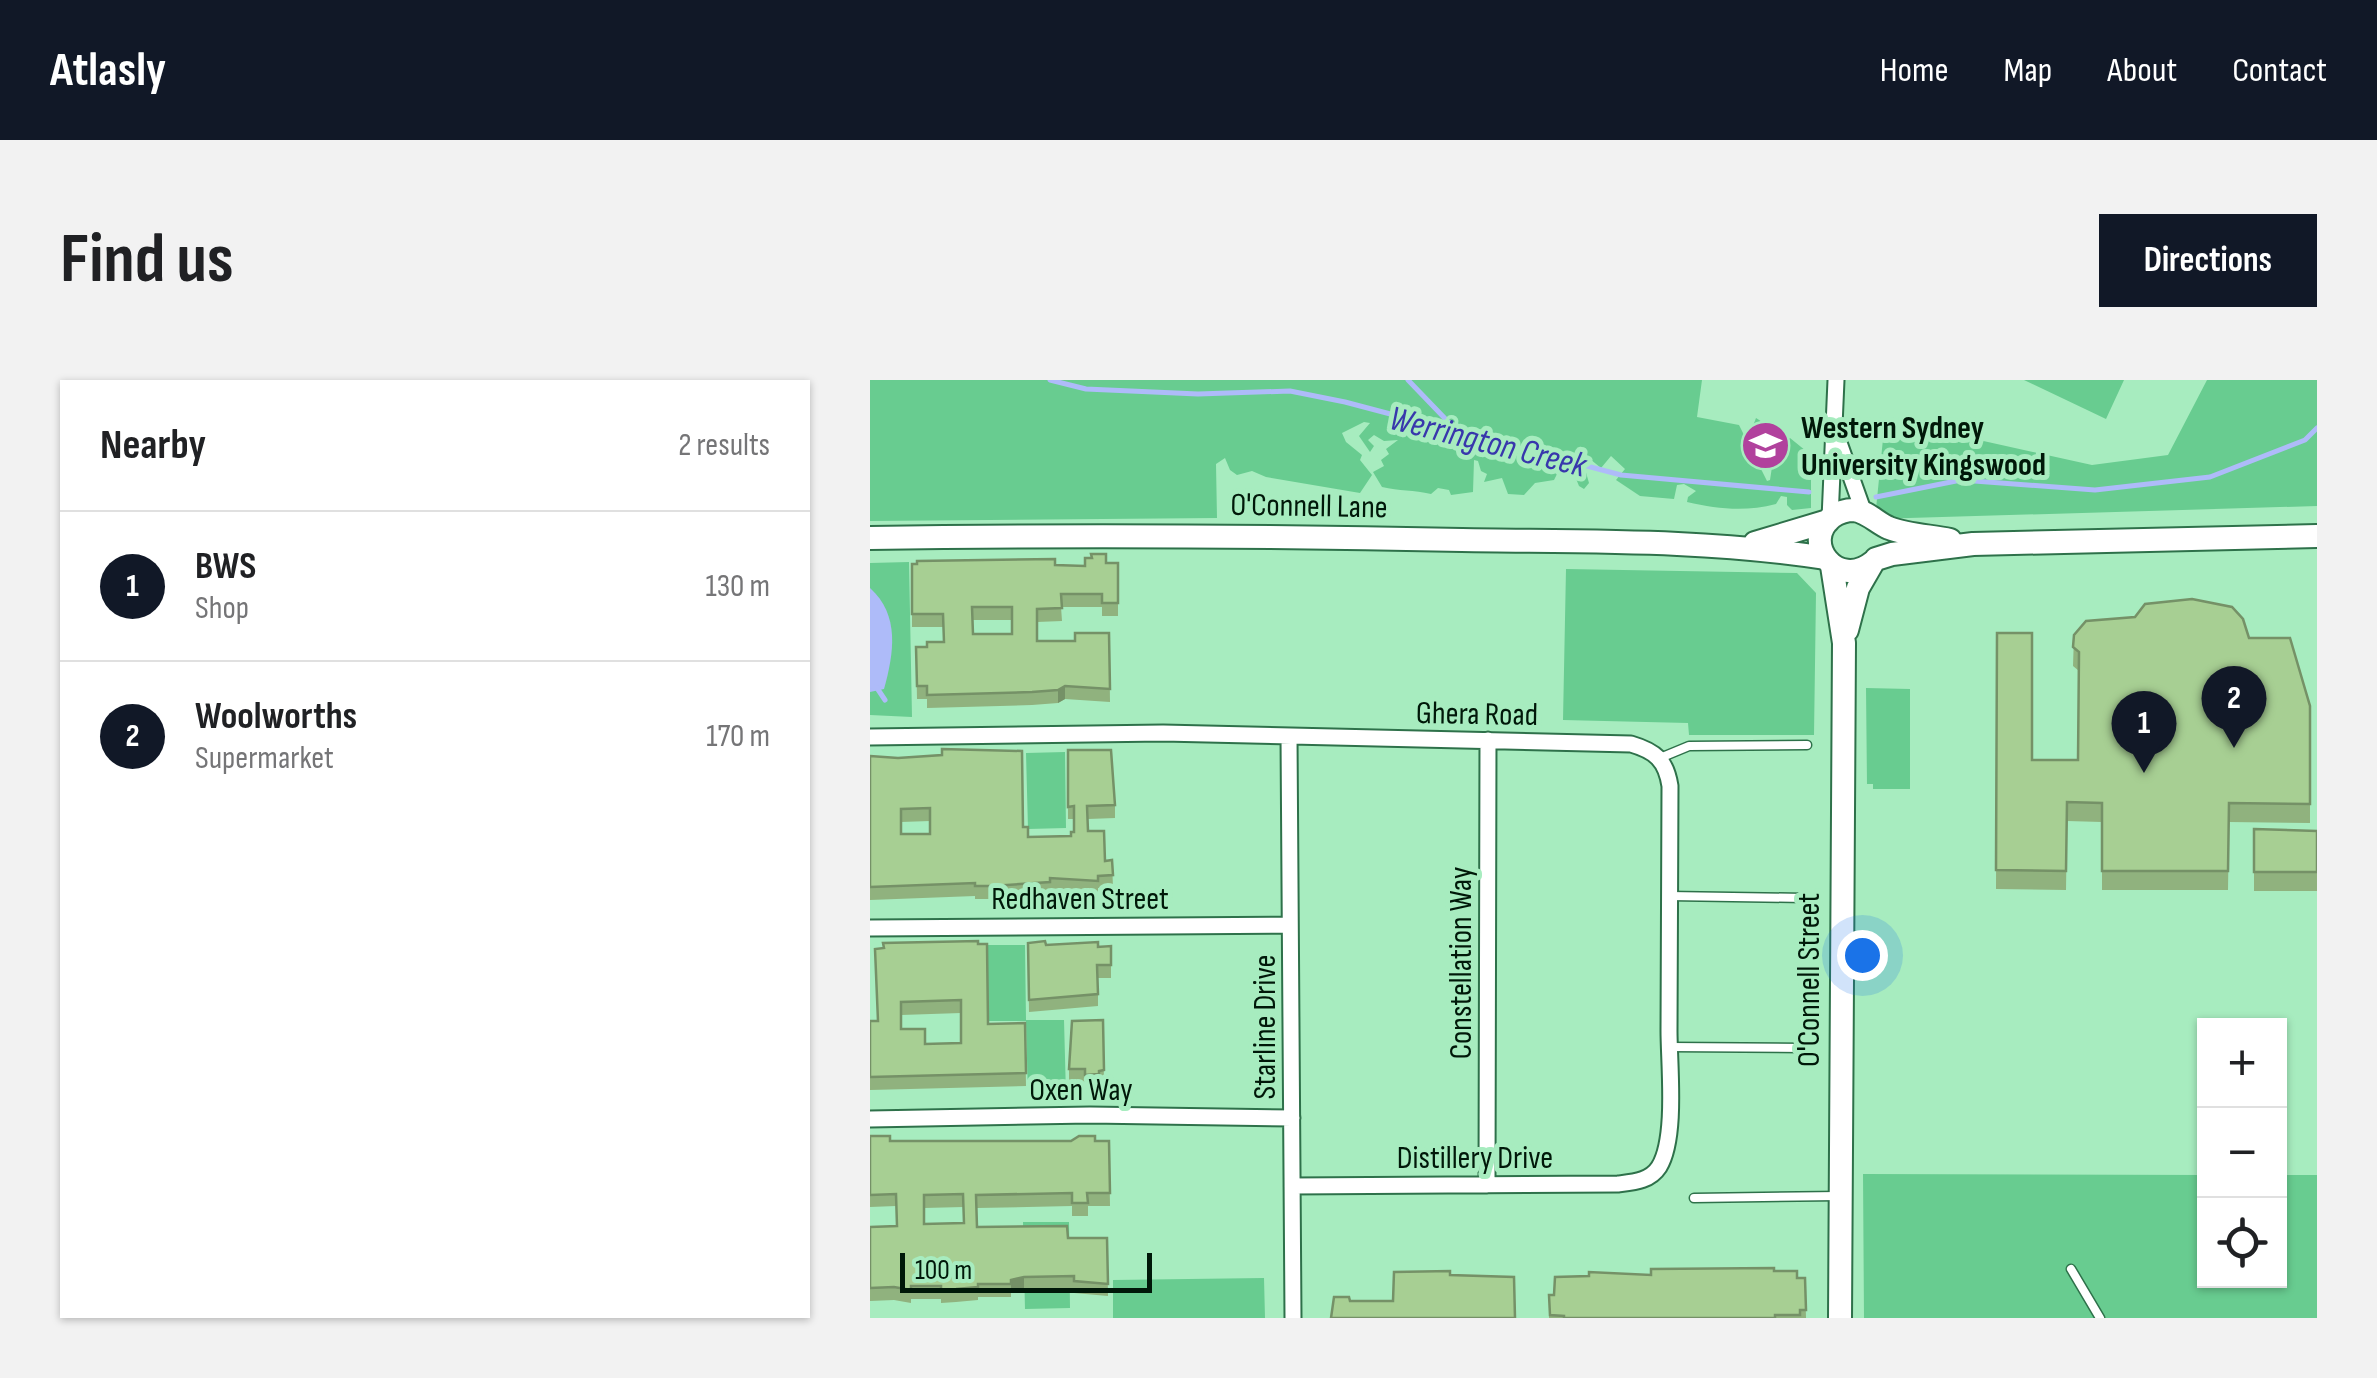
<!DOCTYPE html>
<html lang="en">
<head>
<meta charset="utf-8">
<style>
  body { margin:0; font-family:"Sofia Sans Condensed",sans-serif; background:#f2f2f2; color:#202124 }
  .controls { position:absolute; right:30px; bottom:30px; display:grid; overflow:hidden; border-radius:0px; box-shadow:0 2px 8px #0004 }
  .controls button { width:90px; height:90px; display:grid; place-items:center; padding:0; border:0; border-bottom:2px solid #e0e0e0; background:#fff; color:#202124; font:50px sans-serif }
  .scale { position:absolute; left:30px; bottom:25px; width:252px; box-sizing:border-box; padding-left:10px; border:5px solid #001809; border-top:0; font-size:28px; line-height:35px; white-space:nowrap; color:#001809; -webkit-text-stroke:8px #a7ecbf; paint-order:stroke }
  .you { position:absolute; left:992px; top:575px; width:35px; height:35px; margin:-25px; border:8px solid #fff; border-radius:50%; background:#1a73e8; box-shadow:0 0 0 15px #1a73e833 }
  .badge { display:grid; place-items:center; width:65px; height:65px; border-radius:50%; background:#111827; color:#fff; font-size:32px; font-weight:700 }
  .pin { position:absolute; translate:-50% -82px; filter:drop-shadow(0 2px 5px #0008) }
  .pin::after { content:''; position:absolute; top:52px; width:35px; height:30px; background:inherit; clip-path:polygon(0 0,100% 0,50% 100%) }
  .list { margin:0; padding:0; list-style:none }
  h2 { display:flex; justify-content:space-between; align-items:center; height:130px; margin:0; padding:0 40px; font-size:42px }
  h2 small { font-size:32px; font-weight:400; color:#757577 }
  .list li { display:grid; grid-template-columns:65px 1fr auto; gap:30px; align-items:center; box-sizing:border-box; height:150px; padding:0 40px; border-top:2px solid #e0e0e0 }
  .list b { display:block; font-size:38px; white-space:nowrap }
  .list p { margin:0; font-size:32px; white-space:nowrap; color:#757577 }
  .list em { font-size:32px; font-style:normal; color:#757577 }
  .icon { flex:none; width:55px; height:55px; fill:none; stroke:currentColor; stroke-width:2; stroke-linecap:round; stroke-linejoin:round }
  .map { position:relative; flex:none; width:1447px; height:938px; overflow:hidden; border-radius:0px }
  header { display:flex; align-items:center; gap:60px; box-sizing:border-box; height:140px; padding:0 50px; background:#111827; color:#fff }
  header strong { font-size:48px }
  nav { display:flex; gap:55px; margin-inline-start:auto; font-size:35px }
  .intro { display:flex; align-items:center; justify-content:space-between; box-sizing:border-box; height:240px; padding:0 60px }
  h1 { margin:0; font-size:70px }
  .button { padding:25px 45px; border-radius:0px; background:#111827; color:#fff; font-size:35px; font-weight:700 }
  main { display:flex; gap:60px; padding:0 60px }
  aside { flex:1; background:#fff; border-radius:0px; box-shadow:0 2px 8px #0004 }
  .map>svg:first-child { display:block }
</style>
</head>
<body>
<header>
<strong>Atlasly</strong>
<nav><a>Home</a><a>Map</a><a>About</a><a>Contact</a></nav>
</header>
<div class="intro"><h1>Find us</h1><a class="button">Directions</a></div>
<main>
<aside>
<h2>Nearby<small>2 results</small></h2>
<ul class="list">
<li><span class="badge">1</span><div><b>BWS</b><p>Shop</p></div><em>130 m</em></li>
<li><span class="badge">2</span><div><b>Woolworths</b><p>Supermarket</p></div><em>170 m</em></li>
</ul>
</aside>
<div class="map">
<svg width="1447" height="938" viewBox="0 0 1447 938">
  <rect width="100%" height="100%" fill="#a7ecbf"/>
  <path fill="#68cc90" d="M0,0H832L827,37L869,45L897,101L900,100L902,87L898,81L904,73L883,46L886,38L909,53L913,63L920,58L941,75V128L922,130L917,125V117L911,116L906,124C875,132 848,129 817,122L818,117L826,111L814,104L807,105L804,119L770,116L746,100L755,89L741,76L731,88L720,79L715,89L719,103L714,109L709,106L705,96L687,94L684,100L665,103L654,115L638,114L632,98L614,102L617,94L611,91L608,81L604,80L603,112L581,115L579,110L568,108L561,114C544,110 529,111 512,107L503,92L514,86L511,80L519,74L516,69L528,60L514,61L504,55L498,60L504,66L500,72L489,56L500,43L494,42L472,53L476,62L492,75L490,80L502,95L490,113L396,97L382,91L367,95L360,90L355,78L346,84L347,138L0,141Z
    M1154,0H1254L1236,39Z
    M1337,0H1447V126L1005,139L1013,59L1055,48L1222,85L1298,75Z
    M39,182L42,337L0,335V183Z
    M696,189L927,193L946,213L944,355H819L818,343L693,340Z
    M996,308L1040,309V409H1003V404H997Z
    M195,372L196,448L158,449L156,373Z
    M116,565H155L156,640H194L196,715L158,716L156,641H118Z
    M993,794L1334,795V901H1410V795H1447V938H994Z
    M153,842H199L200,928L155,929Z
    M394,898L395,938H243V900Z"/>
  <path fill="#aebbf9" d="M0,208C30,235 24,273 14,309L0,312Z"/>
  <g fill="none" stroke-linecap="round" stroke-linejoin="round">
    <path stroke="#aebbf9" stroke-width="5" d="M180,0L216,9L328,14L420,11L475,22L751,95L939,112
      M538,0L588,52
      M1006,117L1091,100L1225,110L1340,97L1435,60L1447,48
      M0,305L7,308L15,320"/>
    <defs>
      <path id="lane" d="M790,378L819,366L937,365
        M799,516L934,518
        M799,667L935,668
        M824,818L969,816
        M1201,889L1230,938"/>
      <path id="street" d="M968,60L994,133
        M960,139L966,0
        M419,356L423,938
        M0,357L293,353L761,364C785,371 796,380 800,406C800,487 799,569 799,651C799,685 807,758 789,787C780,801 764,802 748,804L422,806
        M0,548L420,545
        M0,739L220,735L422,738
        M617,805L618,360"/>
      <path id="secondary" d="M0,158C198,155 394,156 592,160C713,162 835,159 955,178
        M885,163L958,141
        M1006,179L1022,174L1103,164L1447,156
        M1003,182C967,211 930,162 962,137C969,132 976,130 984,130C998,132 1007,143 1019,148C1037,155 1061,156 1080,160
        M962,186L974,263L970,938
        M977,250L988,208L1003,182"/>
    </defs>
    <use href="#lane" stroke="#2e714a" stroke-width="11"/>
    <use href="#street" stroke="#2e714a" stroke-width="19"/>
    <use href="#secondary" stroke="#2e714a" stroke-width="26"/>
    <use href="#lane" stroke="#fff" stroke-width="8"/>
    <use href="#street" stroke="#fff" stroke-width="15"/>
    <use href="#secondary" stroke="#fff" stroke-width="22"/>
  </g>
  <path fill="#90b27e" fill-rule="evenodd" d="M236,183H248V236H232V227H191L192,241L167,242V261H205L239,253L240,322L195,319L188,323L162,325L57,328V319H47L46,267H57L74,262L73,247H42V184L215,186ZM103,240H142V254H103Z
    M1127,253L1162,380H1208L1209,291L1203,286L1204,255L1379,258L1440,326V443L1359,442L1358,510H1232V442L1197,441L1196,510L1126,509Z
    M198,370L245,425V438L218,439V451L235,481L242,480L243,508H228V514L180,511V515L122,519H105V516L0,520V376L153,447L158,457L201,456L204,452V439H198ZM60,441V454H31V442Z
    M1384,449L1447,451V511H1384Z
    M108,561L118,644L155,643L156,706L0,710V641H7ZM91,633V663L55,664L31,649V635Z
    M158,563L176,565L241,566V598H228V626L159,632Z
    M233,640L234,703L229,704V707H215V702H199V689Z
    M0,756L20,761H239L240,826H218V836H202V826L107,828V847L198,858H237L238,916L204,913V909L154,910L141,913V917H108V920L86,922L71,923V919H41V923L24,920L0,921V847L27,846L26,826L0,827ZM93,827V843L54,844V828Z
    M904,891L927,898H935L936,938H679V915L781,895Z"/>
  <path fill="#759167" d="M195,306V319L188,323V310Z
    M154,897V910L141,913V900Z"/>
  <path fill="#a7cf93" stroke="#759167" stroke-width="2.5" fill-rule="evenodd" d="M221,174H236V183H248V223H232V214H191L192,228L167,229V261H205V253H239L240,309L195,306L188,310L162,312L57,315V306H47L46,267H57V262H74L73,234H42V184H47V181L185,179V185L215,186V178H222ZM102,227H142V254H103Z
    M1322,219L1362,227L1373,239L1379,258H1420L1440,326V424L1359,423L1358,491H1232V423L1197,422L1196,491L1126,490L1127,253H1162V380H1208L1209,272L1203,267L1204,255L1216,241L1265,237L1275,224Z
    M72,369L152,371L153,447H158V457L201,456V452H204V426L198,427V370H241L245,425L217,426L218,451H234L235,481L242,480L243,495L228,496V501L180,498V502L122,506H105V503L0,507V376L28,378L72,375ZM60,428V454H31V429Z
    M1384,449L1447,451V492H1384Z
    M108,561V564H117L118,644L155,643L156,693L0,697V641H8L5,569L14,568L13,563ZM91,620V663L55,664V649H31V622Z
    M175,561L176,565L228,562V567L241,566V585H227L228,614L159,620L158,563Z
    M233,640L234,690L229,691V694L215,695V689H199L202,641Z
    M0,756H20V761H201L209,756H225V761H239L240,813H217L218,823H202V813L106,815L107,847L197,846L198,858H237L238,904L204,901V896L154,897L141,900V904H108V907L86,909L71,910V906H41V910L24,907L0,908V847L27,846L26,814L0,815ZM93,814L94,843L54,844V815Z
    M904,888V891H927V898H935L936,930H930V935H905V938H694V936L680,935L679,915H684L685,897L719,896V892L781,895V889Z
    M580,891V895L644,897L645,938H461L464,917H479L480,921H523L524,892Z"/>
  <defs>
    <symbol id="university-disc" viewBox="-11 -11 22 22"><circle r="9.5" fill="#b1419d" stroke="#a7ecbf"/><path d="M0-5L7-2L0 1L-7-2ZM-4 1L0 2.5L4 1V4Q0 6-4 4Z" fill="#fff"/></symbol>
  </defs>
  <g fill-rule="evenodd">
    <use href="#university-disc" x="868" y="38" width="55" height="55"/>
  </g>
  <g text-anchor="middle" stroke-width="10" stroke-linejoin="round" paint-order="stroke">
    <g font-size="32" font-weight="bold" fill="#001809" stroke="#a7ecbf" text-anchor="start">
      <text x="931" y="58">Western Sydney<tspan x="931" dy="37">University Kingswood</tspan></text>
    </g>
    <g font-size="32" fill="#001809" stroke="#a7ecbf">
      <text transform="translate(439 125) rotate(1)" y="11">O'Connell Lane</text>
      <text transform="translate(607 333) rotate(1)" y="11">Ghera Road</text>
      <text x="210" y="529">Redhaven Street</text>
      <text transform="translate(590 583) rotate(-90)" y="11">Constellation Way</text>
      <text transform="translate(938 600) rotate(-90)" y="11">O'Connell Street</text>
      <text transform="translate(394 647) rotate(-90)" y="11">Starline Drive</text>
      <text x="211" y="720">Oxen Way</text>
      <text x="605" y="788">Distillery Drive</text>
    </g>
    <g font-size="35" font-style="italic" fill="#3837ac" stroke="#a7ecbf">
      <text transform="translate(618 61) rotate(14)" y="12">Werrington Creek</text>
    </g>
  </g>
</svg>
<div class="controls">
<button>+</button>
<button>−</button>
<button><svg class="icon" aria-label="locate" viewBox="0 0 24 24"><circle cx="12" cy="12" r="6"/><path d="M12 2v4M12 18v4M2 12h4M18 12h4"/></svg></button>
</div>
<div class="scale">100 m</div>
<div class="you"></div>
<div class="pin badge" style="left:1274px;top:393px">1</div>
<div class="pin badge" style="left:1364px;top:368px">2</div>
</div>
</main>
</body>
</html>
